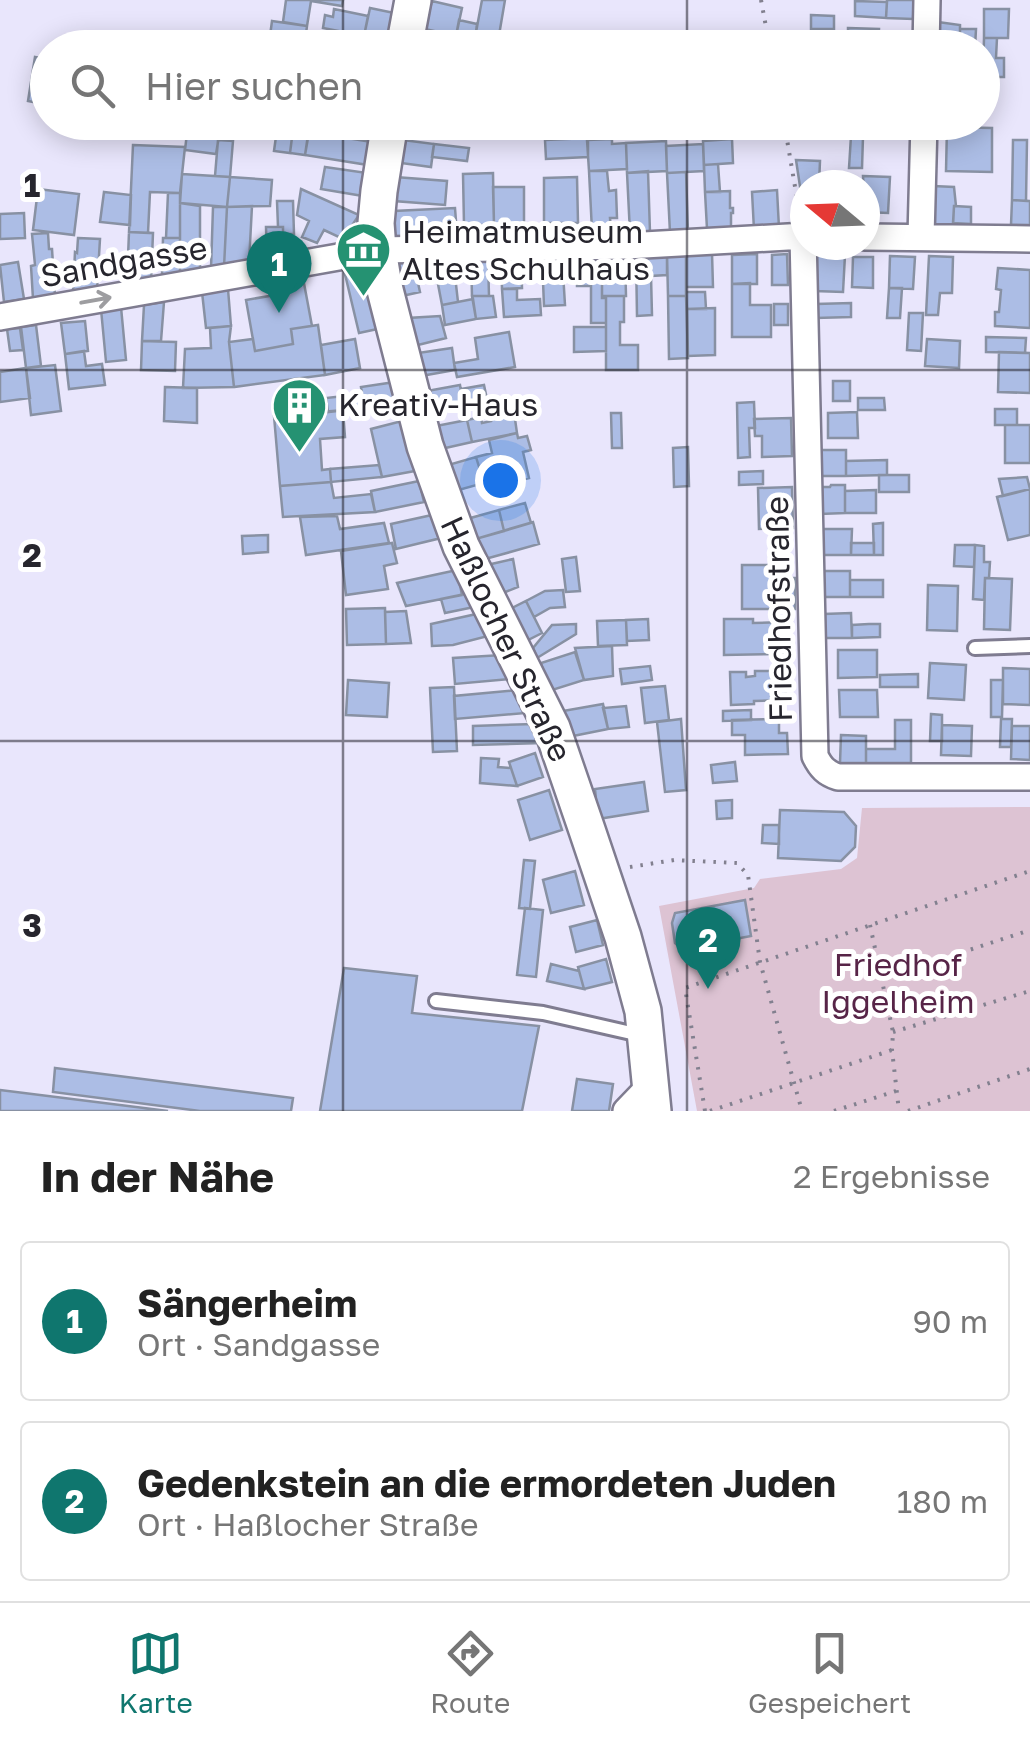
<!DOCTYPE html>
<html lang="de">
<head>
<meta charset="utf-8">
<style>
  body { margin:0; font-family:"Golos Text",sans-serif; background:#f2f2f2; color:#222 }
  .compass { position:absolute; left:790px; top:170px; width:90px; height:90px; border-radius:50%; background:#fff; box-shadow:0 5px 25px #0003; rotate:289deg }
  .you { position:absolute; left:500px; top:480px; width:35px; height:35px; margin:-25px; border:8px solid #fff; border-radius:50%; background:#1a73e8; box-shadow:0 0 0 15px #1a73e833 }
  .badge { display:grid; place-items:center; width:65px; height:65px; border-radius:50%; background:#0f766e; color:#fff; font-size:32px; font-weight:700 }
  .pin { position:absolute; translate:-50% -82px; filter:drop-shadow(0 2px 5px #0008) }
  .pin::after { content:''; position:absolute; top:52px; width:35px; height:30px; background:inherit; clip-path:polygon(0 0,100% 0,50% 100%) }
  .list { margin:0; padding:0; list-style:none }
  h2 { display:flex; justify-content:space-between; align-items:center; height:130px; margin:0; padding:0 40px; font-size:42px }
  h2 small { font-size:32px; font-weight:400; color:#767676 }
  .list li { display:grid; grid-template-columns:65px 1fr auto; gap:30px; align-items:center; box-sizing:border-box; height:160px; margin:0 20px 20px; padding:0 20px; border:2px solid #e0e0e0; border-radius:10px }
  .list b { display:block; font-size:38px; white-space:nowrap }
  .list p { margin:0; font-size:32px; white-space:nowrap; color:#767676 }
  .list em { font-size:32px; font-style:normal; color:#767676 }
  .icon { flex:none; width:55px; height:55px; fill:none; stroke:currentColor; stroke-width:2; stroke-linecap:round; stroke-linejoin:round }
  .map { position:relative; flex:none; width:1030px; height:1111px; overflow:hidden }
  .search { position:absolute; background:#fff; box-shadow:0 5px 25px #0003; left:30px; right:30px; top:30px; height:110px; display:flex; align-items:center; gap:25px; box-sizing:border-box; padding:0 35px; border-radius:55px; color:#767676; font-size:38px }
  .sheet { height:490px; background:#fff }
  nav { display:flex; justify-content:space-around; align-items:center; box-sizing:border-box; height:140px; border-top:2px solid #e0e0e0; background:#fff; font-size:28px; color:#767676 }
  nav a { display:grid; justify-items:center; gap:5px }
  nav .on { color:#0f766e }
  .map>svg:first-child { display:block }
</style>
</head>
<body>
<div class="map">
<svg width="1030" height="1111" viewBox="0 0 1030 1111">
  <rect width="100%" height="100%" fill="#e9e6fc"/>
  <path fill="#ddc3d3" d="M1030,807V1111H697L659,906L754,888L760,879L841,869L857,858L862,808Z"/>
  <path fill="#acbde5" stroke="#8891a3" stroke-width="2.5" d="M286,0H343L342,6L311,1L307,26L283,22Z
    M482,0H505L497,47L474,43Z
    M887,0H914L913,19L886,18Z
    M432,1L462,8L456,36L425,29Z
    M855,1L887,2L886,18L855,16Z
    M370,8L399,14L393,42L364,36Z
    M334,9L368,16L364,36L323,28L325,15L333,17Z
    M984,9H1009L1008,38H984Z
    M811,15L834,16V29H811Z
    M459,20L477,24L475,40L456,36Z
    M272,21L307,26L305,41L270,36Z
    M938,22L960,25V48H937Z
    M848,28L879,29L878,48H848Z
    M960,29H976L975,48H960Z
    M270,36L305,41L304,48H268Z
    M984,38H997L996,58H1004V77H983Z
    M35,57L48,59V105L28,101Z
    M278,122H294L290,153L274,151Z
    M294,122H310L305,155L290,153Z
    M408,122H446L444,133L407,126Z
    M947,127L992,128V172L946,171Z
    M309,132L372,142L368,165L305,155Z
    M187,133L219,136L216,154L185,150Z
    M851,136L863,137L862,168H849Z
    M588,138V157L546,159L545,140Z
    M612,139V144L626,143L627,169L589,171L587,140Z
    M732,139L733,163L704,165L703,141Z
    M218,140L233,141L230,177L215,176Z
    M403,140L434,144L431,167L401,163Z
    M1013,140H1027L1026,201L1012,200Z
    M666,141L667,171L627,173L626,143Z
    M434,144L469,148L467,161L432,157Z
    M703,144L704,171L667,173L666,146Z
    M133,145L185,147L180,193L150,192L148,233L129,232Z
    M796,160L820,161L819,185H805V194L801,193Z
    M718,164L720,192H705L704,165Z
    M325,167L367,173L363,196L321,189Z
    M589,171H607L609,191L616,190L617,218H610L611,230L592,231Z
    M648,171L650,232L630,233L627,173Z
    M686,172L688,232L670,233L667,173Z
    M493,173L494,225H464L463,174Z
    M182,174L230,177L227,207L180,203Z
    M863,176L890,177L888,213L865,212Z
    M230,177L272,180L270,206L227,207Z
    M395,177L447,181L445,205L394,201Z
    M577,177L578,223H544V178Z
    M933,186L954,187L956,206H954L953,227L931,226Z
    M493,187H524V224L494,225Z
    M38,189L79,194L74,235L33,230Z
    M301,189L359,215L343,239L324,230L317,243L302,237L309,221L297,215Z
    M777,190L779,228L754,230L752,192Z
    M730,191V208H733V213H731V228L707,229L705,192Z
    M104,192L131,195L130,225L100,222Z
    M168,193H180V238H166Z
    M1012,200L1030,201V225H1011Z
    M277,201H293L294,234H283V227H278Z
    M180,203L200,206V271L180,273Z
    M252,206L249,263L224,267L227,207Z
    M954,206L971,207V224L953,223Z
    M213,207H227L224,267L211,269Z
    M455,208L457,234L395,237L394,211Z
    M24,213L25,238L0,239V214Z
    M266,227H283V256L267,260Z
    M129,232L153,233L151,283L127,282Z
    M48,233L49,249H52L55,295L33,299L31,266L35,265L32,234Z
    M78,238L100,239L97,289L73,292L75,252L77,253Z
    M163,238H180V273L162,275Z
    M712,253L713,287H686V254Z
    M577,254H602V298H606V323H591V286H577Z
    M602,254H625L626,296H602Z
    M667,254H686V296H668Z
    M667,254V275L651,276L652,315L637,316L636,255Z
    M757,254V284H732V255Z
    M787,254L788,285H772V255Z
    M817,254L845,255L843,292L815,291Z
    M521,256L522,288L502,289L501,257Z
    M562,256L565,305L544,306L542,257Z
    M890,256L915,257L913,289L889,288Z
    M929,256L953,257L952,293H940L938,315H926Z
    M853,257H873V288L852,287Z
    M433,258H453L458,302L442,305Z
    M488,258L489,296H472L471,259Z
    M395,260H413L420,292L402,296Z
    M18,262L24,299L4,302L0,265Z
    M367,265L382,328L359,333L344,270Z
    M998,268L1030,270V328L995,326V312H999L1001,290L996,289Z
    M303,278L312,326L291,329L293,344L255,351L246,300L281,294L279,282Z
    M750,283V305H771V337H732V284Z
    M889,288H902L900,318H887Z
    M228,289L231,326L206,328L202,292Z
    M502,289H517V300L540,299L541,315L504,317Z
    M686,292H705L706,309H687Z
    M472,296H493L496,317L476,319Z
    M606,296H624V322H620V345H638V370H606Z
    M668,296H686L688,358L669,359Z
    M473,299L476,319L445,325L442,305Z
    M164,302L161,341H142L144,305Z
    M851,303V317L816,318V304Z
    M774,304H788V325H774Z
    M121,307L126,360L106,362L101,309Z
    M715,308V355L688,356L687,309Z
    M909,313H923L921,351L907,350Z
    M440,316L446,338L414,346L408,318Z
    M85,321L88,351L65,354L61,323Z
    M36,325L41,366L26,368L21,327Z
    M318,325L325,375L234,387L229,342L253,339L255,351L293,344L291,329Z
    M231,326L229,342L234,387L183,388L185,349L211,348L210,328Z
    M574,327H606V351L574,352Z
    M20,328L23,350L10,351L7,329Z
    M509,332L515,367L457,377L454,363L478,359L475,338Z
    M986,337L1026,338L1025,353L986,352Z
    M355,339L360,368L325,375L321,345Z
    M927,339L960,341L959,368L925,366Z
    M142,341L176,342L175,371L141,370Z
    M452,348L455,370L421,376L418,353Z
    M84,351L86,366L102,364L105,385L69,389L65,354Z
    M999,352L1030,353V393L998,392Z
    M55,365L61,411L31,415L26,368Z
    M26,368L30,398L0,402V372Z
    M833,381H850V401H833Z
    M395,382L398,403L364,408L361,387Z
    M460,385L464,408L431,414L427,391Z
    M484,385L488,404L464,408L461,389Z
    M165,387L197,388V423L164,421Z
    M362,394L364,408L328,412L326,398Z
    M858,398H884L885,410H858Z
    M754,402L755,428H749L750,457L738,458L737,403Z
    M513,405L517,433L472,442L467,420L481,417L482,423L491,421L488,410Z
    M995,409H1017V425H995Z
    M343,410L345,437L320,439L322,470L330,469L331,482L280,486L274,416Z
    M857,412L858,438H828V413Z
    M611,413H621L622,448H612Z
    M791,418L792,456L762,457V436H755L754,419Z
    M467,420L472,442L441,449L436,426Z
    M402,421L415,471L382,477L371,429Z
    M1005,425H1030V463H1005Z
    M517,433L518,438L527,436L531,450L523,452L529,478L496,486L495,480L484,483L476,457L492,453L489,440Z
    M688,447L689,486L674,487L673,448Z
    M820,450H846V476H820Z
    M476,457L484,483L455,491L448,465Z
    M887,460V475L846,476V461Z
    M379,465L382,477L331,482L330,469Z
    M763,471V484L739,485V472Z
    M879,475H909V492H879Z
    M1027,477L1030,489L1003,496L999,479Z
    M419,481L424,502L375,512L371,491Z
    M331,482L334,498L371,494L375,512L283,517L280,486Z
    M831,485H845V513L820,514V487H830Z
    M792,487L793,528L759,529L758,488Z
    M1030,489V535L1008,540L997,497Z
    M876,490V513H845V491Z
    M525,503L531,523L504,531L499,510Z
    M499,510L504,531L472,540L467,519Z
    M432,515L441,538L396,549L391,524Z
    M337,516L340,529L384,523L389,543L306,555L300,517Z
    M533,522L539,544L478,561L472,540Z
    M883,523V555H874L873,524Z
    M822,529H852L851,555H822Z
    M268,535V552L243,554L242,536Z
    M392,543L397,563L384,566L388,589L346,595L341,551Z
    M851,543H874V555H851Z
    M955,545H975L974,567L954,566Z
    M975,545L984,546V562H990L989,578H985L984,600L973,599Z
    M576,557L580,591L566,592L562,559Z
    M513,559L518,587L498,595L487,565Z
    M742,565H781L782,609H742Z
    M457,570L462,595L406,606L397,583Z
    M823,571H850V597H823Z
    M781,578H795V609H782Z
    M985,578L1012,579L1010,630L984,629Z
    M850,580H883V597H850Z
    M928,585L958,586L957,631L927,630Z
    M563,590L565,607L550,608L534,617L526,601L545,591Z
    M470,593L474,607L445,613L441,599Z
    M526,601L542,633L526,641L510,609Z
    M385,608L386,644L347,645L346,609Z
    M406,611L411,643L386,644L385,612Z
    M481,613L492,635L453,645L432,646L431,624Z
    M851,613L852,638H825L824,614Z
    M648,619L649,640L627,641L626,620Z
    M724,619H753V623L784,622V654L724,655Z
    M626,620L627,645L598,646L597,621Z
    M576,624V634L537,658L533,648L552,625Z
    M869,624H880V637L852,638V625Z
    M612,646L613,676L584,680L575,648Z
    M838,650H877V677L838,678Z
    M575,652L584,680L549,691L541,663Z
    M502,655L511,679L455,684L453,658Z
    M930,663L966,665L964,700L928,698Z
    M650,666L652,680L622,684L620,669Z
    M1003,668L1030,669V705L1003,704Z
    M755,671H785L786,700L754,701V704L731,705L730,672H746V677L755,676Z
    M918,674V687H880V675Z
    M348,680L389,683L387,717L346,715Z
    M991,680H1003L1002,717H991Z
    M665,686L669,720L645,723L641,688Z
    M454,687L457,751L433,752L430,688Z
    M519,690L526,713L455,719L454,696Z
    M839,690H877L878,717H840Z
    M603,704L608,729L568,737L563,711Z
    M626,706L629,727L608,729L603,708Z
    M751,710V720L723,721V711Z
    M931,714L942,715V741H930Z
    M681,719L686,790L665,792L657,722Z
    M779,719V733H787L788,754L745,755V735H732V720Z
    M1001,719H1012L1011,747H1000Z
    M895,720H911V763H866V749H895Z
    M534,724L542,743L473,745V726Z
    M942,725L972,726L971,756L941,755Z
    M1012,726H1030V760L1011,759Z
    M841,735L866,736V763H840Z
    M535,753L543,777L517,786L509,762Z
    M481,758L499,759L498,767L511,768L517,786L480,783Z
    M735,762L737,781L713,783L711,765Z
    M644,782L648,811L598,819L595,789Z
    M549,790L562,830L530,840L518,800Z
    M732,800V818L717,819L716,801Z
    M780,810L844,812L856,826L855,847L841,861L778,858Z
    M763,825H779V844L762,843Z
    M524,860L535,861L530,909L519,908Z
    M575,871L584,905L551,913L543,880Z
    M745,900L751,936L682,949L675,943L672,923L675,913Z
    M525,908L543,910L536,977L517,975Z
    M597,920L603,945L576,952L570,927Z
    M606,959L612,982L584,989L578,967Z
    M551,964L579,971L584,989L547,981Z
    M344,968L417,976L412,1013L539,1026L522,1111H320Z
    M55,1068L293,1098L291,1111H200L53,1092Z
    M577,1079L613,1084L609,1111H572Z
    M0,1090L168,1111H0Z"/>
  <g fill="none" stroke-linecap="round" stroke-linejoin="round">
    <defs>
      <path id="service" d="M975,648L1030,646
        M436,1001L543,1013L640,1035"/>
      <path id="minor" d="M926,48L927,0
        M803,236L815,756C821,768 826,773 838,777H1030
        M865,237L1030,239
        M921,237L924,122
        M0,317L378,250L626,246L805,236
        M626,1111L651,1085"/>
      <path id="secondary" d="M404,48L413,0
        M390,122L379,191L376,223L378,250L384,286L425,446L461,546L552,728L587,830L623,937L643,1011L653,1111"/>
    </defs>
    <use href="#service" stroke="#7f7c90" stroke-width="18"/>
    <use href="#minor" stroke="#7f7c90" stroke-width="30"/>
    <use href="#secondary" stroke="#7f7c90" stroke-width="40"/>
    <path stroke="#82808f" stroke-width="4" stroke-dasharray="2.5 8" stroke-linecap="butt" d="M761,0L770,48
      M784,122L800,216
      M630,867L674,860L737,863L748,875L760,962L802,1111
      M870,925L893,1032L892,1050L899,1111
      M881,979L1030,930
      M893,1032L1030,991
      M705,1111L685,988L1030,871
      M710,1111L892,1050
      M834,1111L896,1091
      M908,1111L1030,1069"/>
    <use href="#service" stroke="#fff" stroke-width="12"/>
    <use href="#minor" stroke="#fff" stroke-width="25"/>
    <use href="#secondary" stroke="#fff" stroke-width="35"/>
  </g>
  <defs><path id="oneway-shaft" d="M-6 0H5M1.5-3L5.5 0L1.5 3" fill="none" stroke-width="1.6" stroke-linecap="round" stroke-linejoin="round" transform="scale(2.5)"/></defs>
  <use stroke="#9d9da0" href="#oneway-shaft" transform="translate(96 300) rotate(-10)"/>
  <path fill="none" stroke="#26252d" stroke-width="2.5" stroke-opacity="0.55" d="M343,0V48M687,0V48M343,122V1111M687,122V1111M0,370H1030M0,741H1030"/>
  <defs>
    <symbol id="museum-pin" viewBox="-11 -11 22 30"><path d="M0 17L-7.5 6A9.5 9.5 0 1 1 7.5 6Z" fill="#259272" stroke="#fff"/><path d="M0-6L6-3V-2H-6V-3ZM-5-1h2V3h-2ZM-1-1h2V3h-2ZM3-1h2V3H3ZM-6 4H6V6H-6Z" fill="#fff"/></symbol>
    <symbol id="building-pin" viewBox="-11 -11 22 30"><path d="M0 17L-7.5 6A9.5 9.5 0 1 1 7.5 6Z" fill="#259272" stroke="#fff"/><path d="M-4-6H4V6H1V3H-1V6H-4ZM-2.5-4.3h1.7v1.8h-1.7ZM.8-4.3h1.7v1.8H.8ZM-2.5-1h1.7V.8h-1.7ZM.8-1h1.7V.8H.8Z" fill="#fff"/></symbol>
  </defs>
  <g fill-rule="evenodd">
    <use href="#museum-pin" x="332" y="218" width="63" height="86"/>
    <use href="#building-pin" x="268" y="374" width="63" height="86"/>
  </g>
  <g text-anchor="middle" stroke-width="10" stroke-linejoin="round" paint-order="stroke">
    <g font-size="32" fill="#26252d" stroke="#fff" text-anchor="start">
      <text x="402" y="243">Heimatmuseum<tspan x="402" dy="37">Altes Schulhaus</tspan></text>
      <text x="338" y="416">Kreativ-Haus</text>
    </g>
    <g font-size="32" fill="#26252d" stroke="#fff">
      <text transform="translate(124 262) rotate(-10)" y="11">Sandgasse</text>
      <text transform="translate(779 609) rotate(-91)" y="11">Friedhofstraße</text>
      <text transform="translate(506 639) rotate(65)" y="11">Haßlocher Straße</text>
    </g>
    <g font-size="32" fill="#572447" stroke="#fff">
      <text x="898" y="976">Friedhof<tspan x="898" dy="37">Iggelheim</tspan></text>
    </g>
  </g>
  <g font-size="32" text-anchor="middle" font-weight="bold" fill="#26252d" stroke="#fff" stroke-width="10" stroke-linejoin="round" paint-order="stroke">
    <text x="32" y="197">1</text>
    <text x="32" y="567">2</text>
    <text x="32" y="937">3</text>
  </g>
</svg>
<svg class="compass" viewBox="-18 -18 36 36"><path d="M0-13l5 13h-10z" fill="#e53935"/><path d="M0 13l5-13h-10z" fill="#767676"/></svg>
<div class="you"></div>
<div class="pin badge" style="left:279px;top:313px">1</div>
<div class="pin badge" style="left:708px;top:989px">2</div>
<div class="search"><svg class="icon" aria-label="search" viewBox="0 0 24 24"><circle cx="10" cy="10" r="6"/><path d="M15 15l6 6"/></svg>Hier suchen</div>
</div>
<section class="sheet">
<h2>In der Nähe<small>2 Ergebnisse</small></h2>
<ul class="list">
<li><span class="badge">1</span><div><b>Sängerheim</b><p>Ort · Sandgasse</p></div><em>90 m</em></li>
<li><span class="badge">2</span><div><b>Gedenkstein an die ermordeten Juden</b><p>Ort · Haßlocher Straße</p></div><em>180 m</em></li>
</ul>
</section>
<nav>
<a class="on"><svg class="icon" aria-label="map" viewBox="0 0 24 24"><path d="M3 6l6-2 6 2 6-2v14l-6 2-6-2-6 2zM9 4v14M15 6v14"/></svg>Karte</a>
<a><svg class="icon" aria-label="directions" viewBox="0 0 24 24"><path d="M12 3l9 9-9 9-9-9zM9 14v-3h6M13 9l2 2-2 2"/></svg>Route</a>
<a><svg class="icon" aria-label="saved" viewBox="0 0 24 24"><path d="M7 4h10v16l-5-4-5 4z"/></svg>Gespeichert</a>
</nav>
</body>
</html>
